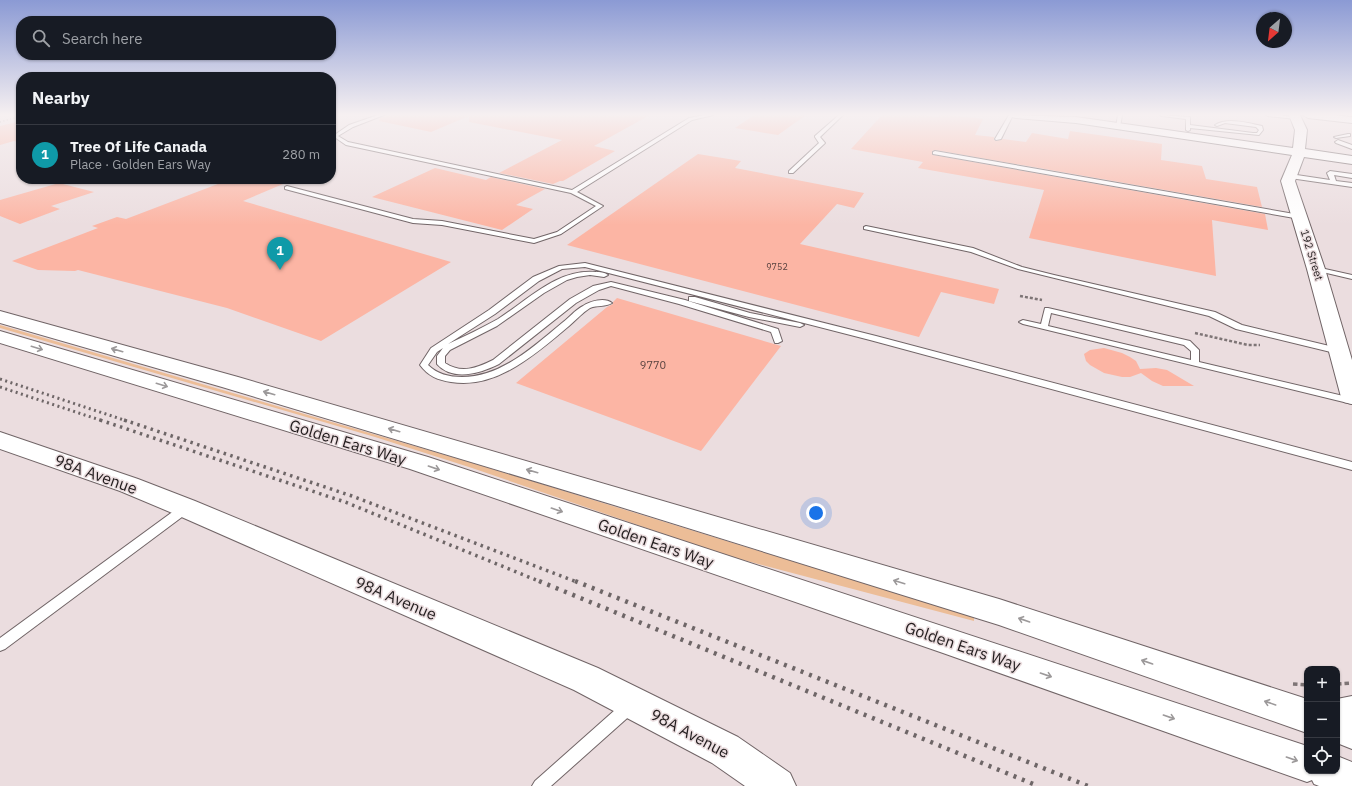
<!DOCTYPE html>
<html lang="en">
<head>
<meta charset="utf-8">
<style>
  body { margin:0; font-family:"IBM Plex Sans",sans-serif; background:#242831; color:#f1f3f6 }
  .controls { position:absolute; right:12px; bottom:12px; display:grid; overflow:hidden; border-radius:8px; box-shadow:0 1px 3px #0004 }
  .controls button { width:36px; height:36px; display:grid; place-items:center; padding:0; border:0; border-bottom:1px solid #363941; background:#171b24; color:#f1f3f6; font:20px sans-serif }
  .compass { position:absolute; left:1256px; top:12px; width:36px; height:36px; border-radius:50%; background:#171b24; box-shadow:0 1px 3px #0004; rotate:208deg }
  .you { position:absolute; left:816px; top:513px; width:14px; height:14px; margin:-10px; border:3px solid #fff; border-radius:50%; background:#1a73e8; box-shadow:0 0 0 6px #1a73e833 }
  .badge { display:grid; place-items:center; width:26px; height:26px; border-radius:50%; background:#0f766e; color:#fff; font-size:13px; font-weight:700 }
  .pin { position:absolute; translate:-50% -33px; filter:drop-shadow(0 1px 2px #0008) }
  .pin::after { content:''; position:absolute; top:21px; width:14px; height:12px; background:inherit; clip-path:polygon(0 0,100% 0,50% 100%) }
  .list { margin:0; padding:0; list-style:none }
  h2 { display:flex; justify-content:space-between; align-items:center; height:52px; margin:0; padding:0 16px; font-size:17px }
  h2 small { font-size:13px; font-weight:400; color:#9ea1a6 }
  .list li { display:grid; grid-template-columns:26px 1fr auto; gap:12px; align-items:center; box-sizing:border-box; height:60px; padding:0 16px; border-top:1px solid #363941 }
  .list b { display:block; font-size:15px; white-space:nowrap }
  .list p { margin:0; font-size:13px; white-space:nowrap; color:#9ea1a6 }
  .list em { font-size:13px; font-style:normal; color:#9ea1a6 }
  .icon { flex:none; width:22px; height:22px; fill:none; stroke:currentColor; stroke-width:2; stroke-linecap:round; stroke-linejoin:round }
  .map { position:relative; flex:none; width:1352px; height:786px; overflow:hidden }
  .search { position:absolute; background:#171b24; box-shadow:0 1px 3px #0004; left:16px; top:16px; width:320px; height:44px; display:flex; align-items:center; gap:10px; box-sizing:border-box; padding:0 14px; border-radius:16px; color:#9ea1a6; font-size:15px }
  .panel { position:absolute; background:#171b24; box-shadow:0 1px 3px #0004; left:16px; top:72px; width:320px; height:112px; border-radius:16px }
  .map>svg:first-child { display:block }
</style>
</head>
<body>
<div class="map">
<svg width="1352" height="786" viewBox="0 0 1352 786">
  <rect width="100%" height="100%" fill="#ebdddf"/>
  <path fill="#ecbd97" d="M0,325L476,464L974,617V621L728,556L472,468L375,437L0,328Z"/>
  <path fill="#fcb5a4" d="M385,115H650L594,146L615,151L563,181H560L553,184L499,173L562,140L469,122V116L431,132L379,121L380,118Z
    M754,115H806L778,135L735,128Z
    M882,115H926L938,117L939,115H951L983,119L975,135L994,137V140L996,141L1003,139L1026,142L1032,133L1068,139L1070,131L1162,144L1161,160L1202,166L1206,179L1257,187L1262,207L935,150L932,151V154L933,155L1265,214L1268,230L1212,220L1216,276L1029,238L1044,190L918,168L923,162L851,149Z
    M21,121V143L14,141L0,145V126Z
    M698,154L741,161L735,168L864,193L854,208L837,204L800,244L999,289L994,304L941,292L919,337L567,245Z
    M435,168L486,180L491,177L545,189L516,205L533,209L502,230L372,197Z
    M231,179H295L243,201L451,262L321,341L227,308L78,270L75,271L38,270L12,261L98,228L92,226L117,217L126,219Z
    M59,183L94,192L51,206L60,209L20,224L0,216V200Z
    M617,298L781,346L701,451L516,383L607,307L613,304V302Z
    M1104,348L1122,353L1130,357L1136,361L1140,369L1156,368L1167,370L1194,386H1163L1152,381L1141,373L1130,377H1122L1104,373L1090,365L1086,361L1084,354L1090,350Z"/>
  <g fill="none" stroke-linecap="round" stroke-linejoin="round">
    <defs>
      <path id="service" d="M378,115H384L353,127L338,136L348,142L572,190L689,118L705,115H713L692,120L577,192L603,206L561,234L534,243L442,225L413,223L285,189V187L287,186L413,219L442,221L534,239L557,232L596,206L571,193L346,145L333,136L349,125Z
        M839,115H843L820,137L825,143L824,144L793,173H789V171L819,143L815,137V136Z
        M1009,115H1013L1001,139L996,140L995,139Z
        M1118,115H1122L1120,127L1118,128L1116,127Z
        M1160,115L1190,117V125L1253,133H1257L1259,130L1256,127L1225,123L1217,126L1215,125C1227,117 1248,123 1262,126L1263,130L1259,135L1190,128V130L1188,131L1186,130V119L1162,116Z
        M1266,115H1279L1298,118L1296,119L1268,116Z
        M1348,134H1350V136L1336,138L1334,137Z
        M1338,140L1352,145V149L1336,143L1335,142Z
        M935,151L1300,215L1303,217L1300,219L933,154V152Z
        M1330,171L1352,174V178L1334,175L1336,181L1352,183V187L1290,178L1287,176L1290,174L1330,180L1327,173Z
        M866,226L973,248L1022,267L1054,275L1215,312L1242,325L1342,349L1343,351L1339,354L1236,329L1209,316L1018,269L971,252L864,229V227Z
        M585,263L876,336L1352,462V470L870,340L585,267L562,269L539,281L495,314L448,344C465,336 482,328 498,319C528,300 558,268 596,272C600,272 604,272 608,275L604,277L590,275L577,277L567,280L544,293L497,326L450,350L445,356V363C461,374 477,368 493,360L570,299L593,286L611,282L685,300L778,329L782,341L778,343H775L771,332L679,304L611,286L599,290L576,303L499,364C481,373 453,382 437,364V356L443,348L437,352L428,365C437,374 449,377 462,377C501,377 533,347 562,323C569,318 575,310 583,306C590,301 605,297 612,303C606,307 597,305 590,308C582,313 576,320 569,326C537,353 496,390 451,382C438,380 428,376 420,365L431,348L489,310L533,277L559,266Z
        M1316,267L1352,275V279L1314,270L1312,269Z
        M689,297H695L750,313L800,323L804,325L800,327L749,317L689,301Z
        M1045,308H1048L1190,341L1199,350V362L1352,398V404L1023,324L1019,322L1023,320L1041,324ZM1051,313L1184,345L1191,351V360L1048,326Z
        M186,504L190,505L191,508L190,511L5,649L0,651V638L182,505Z
        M629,700L634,702L636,707L634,712L551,786H532L535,781L624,702Z"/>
      <path id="minor" d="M1303,115H1331L1352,117V123L1308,118Z"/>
      <path id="tertiary" d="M0,432L138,479L195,501L598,668L738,737L790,773L796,786H745L712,763L574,690L177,515L120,491L0,449Z"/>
      <path id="secondary" d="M1011,115L1076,117L1293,148L1295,130L1289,115H1300L1307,130L1305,149L1352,156V164L1304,157L1295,181L1325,269L1352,360V404L1344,402L1341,397L1307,269L1281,181L1292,155L1076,123L1016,118L1012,117Z"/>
      <path id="motorway" d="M0,311L238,377L999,599L1307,699V733L999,625L614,505L222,387L0,323Z
        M0,331L428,457L1307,746V771H1337V756L1352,762V786H1319L1314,784L1312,780L1307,782L943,653L410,469L0,343Z
        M1352,696V749L1337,743V699Z"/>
    </defs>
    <use href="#service" stroke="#716567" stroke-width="2"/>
    <use href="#minor" stroke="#716567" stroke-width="2"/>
    <use href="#tertiary" stroke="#716567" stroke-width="2"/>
    <use href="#secondary" stroke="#716567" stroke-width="2"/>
    <use href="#motorway" stroke="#716567" stroke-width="2"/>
    <path stroke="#7e7576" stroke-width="2.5" stroke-dasharray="3 2" stroke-linecap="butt" d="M1020,296L1042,300
      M1195,333L1248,345H1260"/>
    <path stroke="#7e7576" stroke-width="3.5" stroke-dasharray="4.5 3" stroke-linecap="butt" d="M1293,684L1307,685
      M1337,684L1352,683"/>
    <use href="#service" fill="#fff" fill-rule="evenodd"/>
    <use href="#minor" fill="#fff" fill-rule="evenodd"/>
    <use href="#tertiary" fill="#fff" fill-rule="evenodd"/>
    <use href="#secondary" fill="#fff" fill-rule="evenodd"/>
    <use href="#motorway" fill="#fff" fill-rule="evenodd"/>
    <path stroke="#6e6667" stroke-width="1.5" stroke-dasharray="1 2.5" stroke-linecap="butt" d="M0,122L21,116"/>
    <path stroke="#6e6667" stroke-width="3" stroke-dasharray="2 3.5" stroke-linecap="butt" d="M0,379L127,421
      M0,387L103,421"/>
    <path stroke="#6e6667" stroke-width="3.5" stroke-dasharray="2.5 4.5" stroke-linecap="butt" d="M100,420L345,502L541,582
      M124,420L352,496L577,582"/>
    <path stroke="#6e6667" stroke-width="4.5" stroke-dasharray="3 6" stroke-linecap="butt" d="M539,581L1038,786
      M575,581L1088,786"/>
  </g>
  <defs><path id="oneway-shaft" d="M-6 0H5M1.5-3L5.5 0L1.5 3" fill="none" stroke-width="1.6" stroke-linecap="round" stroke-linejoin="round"/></defs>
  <g stroke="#9c999a">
    <use href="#oneway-shaft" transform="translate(37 348) rotate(17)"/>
    <use href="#oneway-shaft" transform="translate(117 350) rotate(-164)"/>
    <use href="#oneway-shaft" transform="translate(162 385) rotate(17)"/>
    <use href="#oneway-shaft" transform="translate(269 393) rotate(-164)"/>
    <use href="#oneway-shaft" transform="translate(394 430) rotate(-164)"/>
    <use href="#oneway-shaft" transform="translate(434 468) rotate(19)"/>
    <use href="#oneway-shaft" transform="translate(532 471) rotate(-164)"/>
    <use href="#oneway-shaft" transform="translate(557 510) rotate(19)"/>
    <use href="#oneway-shaft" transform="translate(899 582) rotate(-163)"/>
    <use href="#oneway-shaft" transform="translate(1024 620) rotate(-161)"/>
    <use href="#oneway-shaft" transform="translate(1147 662) rotate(-161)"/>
    <use href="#oneway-shaft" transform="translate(1046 675) rotate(19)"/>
    <use href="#oneway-shaft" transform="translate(1270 703) rotate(-161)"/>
    <use href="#oneway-shaft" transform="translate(1169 717) rotate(19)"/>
    <use href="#oneway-shaft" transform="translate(1292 759) rotate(19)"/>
  </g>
  <linearGradient id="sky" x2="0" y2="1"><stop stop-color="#8b9ad4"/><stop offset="0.51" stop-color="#f6f0f1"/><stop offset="1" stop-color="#f6f0f1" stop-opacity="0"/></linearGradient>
  <rect width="1352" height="225" fill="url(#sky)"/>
  <g text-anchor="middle" stroke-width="3" stroke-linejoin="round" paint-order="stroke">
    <g font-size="9" fill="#584340">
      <text x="777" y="270">9752</text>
    </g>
    <g font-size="11" fill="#221d1e" stroke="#ebdddf">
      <text transform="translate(1312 255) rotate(73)" y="4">192 Street</text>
    </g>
    <g font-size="11" fill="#584340">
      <text x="653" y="369">9770</text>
    </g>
    <g font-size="16" fill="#221d1e" stroke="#ebdddf">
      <text transform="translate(348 442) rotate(17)" y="6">Golden Ears Way</text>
      <text transform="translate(96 474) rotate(20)" y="6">98A Avenue</text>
      <text transform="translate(656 543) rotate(19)" y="6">Golden Ears Way</text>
      <text transform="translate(396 598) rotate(23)" y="6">98A Avenue</text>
      <text transform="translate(963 646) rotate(19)" y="6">Golden Ears Way</text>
      <text transform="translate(690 733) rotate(28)" y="6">98A Avenue</text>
    </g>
  </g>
</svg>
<div class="controls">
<button>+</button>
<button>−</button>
<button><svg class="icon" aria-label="locate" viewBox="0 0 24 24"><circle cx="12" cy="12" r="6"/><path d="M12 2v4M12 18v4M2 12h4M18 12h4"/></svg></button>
</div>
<svg class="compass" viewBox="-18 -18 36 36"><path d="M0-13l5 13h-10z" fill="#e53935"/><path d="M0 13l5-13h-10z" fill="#9ea1a6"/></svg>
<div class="you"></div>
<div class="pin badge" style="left:280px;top:270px;background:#0f9aa8">1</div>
<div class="search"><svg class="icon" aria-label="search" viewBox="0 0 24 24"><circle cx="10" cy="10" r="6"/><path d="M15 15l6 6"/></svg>Search here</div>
<section class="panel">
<h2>Nearby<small></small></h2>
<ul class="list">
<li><span class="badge" style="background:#0f9aa8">1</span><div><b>Tree Of Life Canada</b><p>Place · Golden Ears Way</p></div><em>280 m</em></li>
</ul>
</section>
</div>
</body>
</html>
